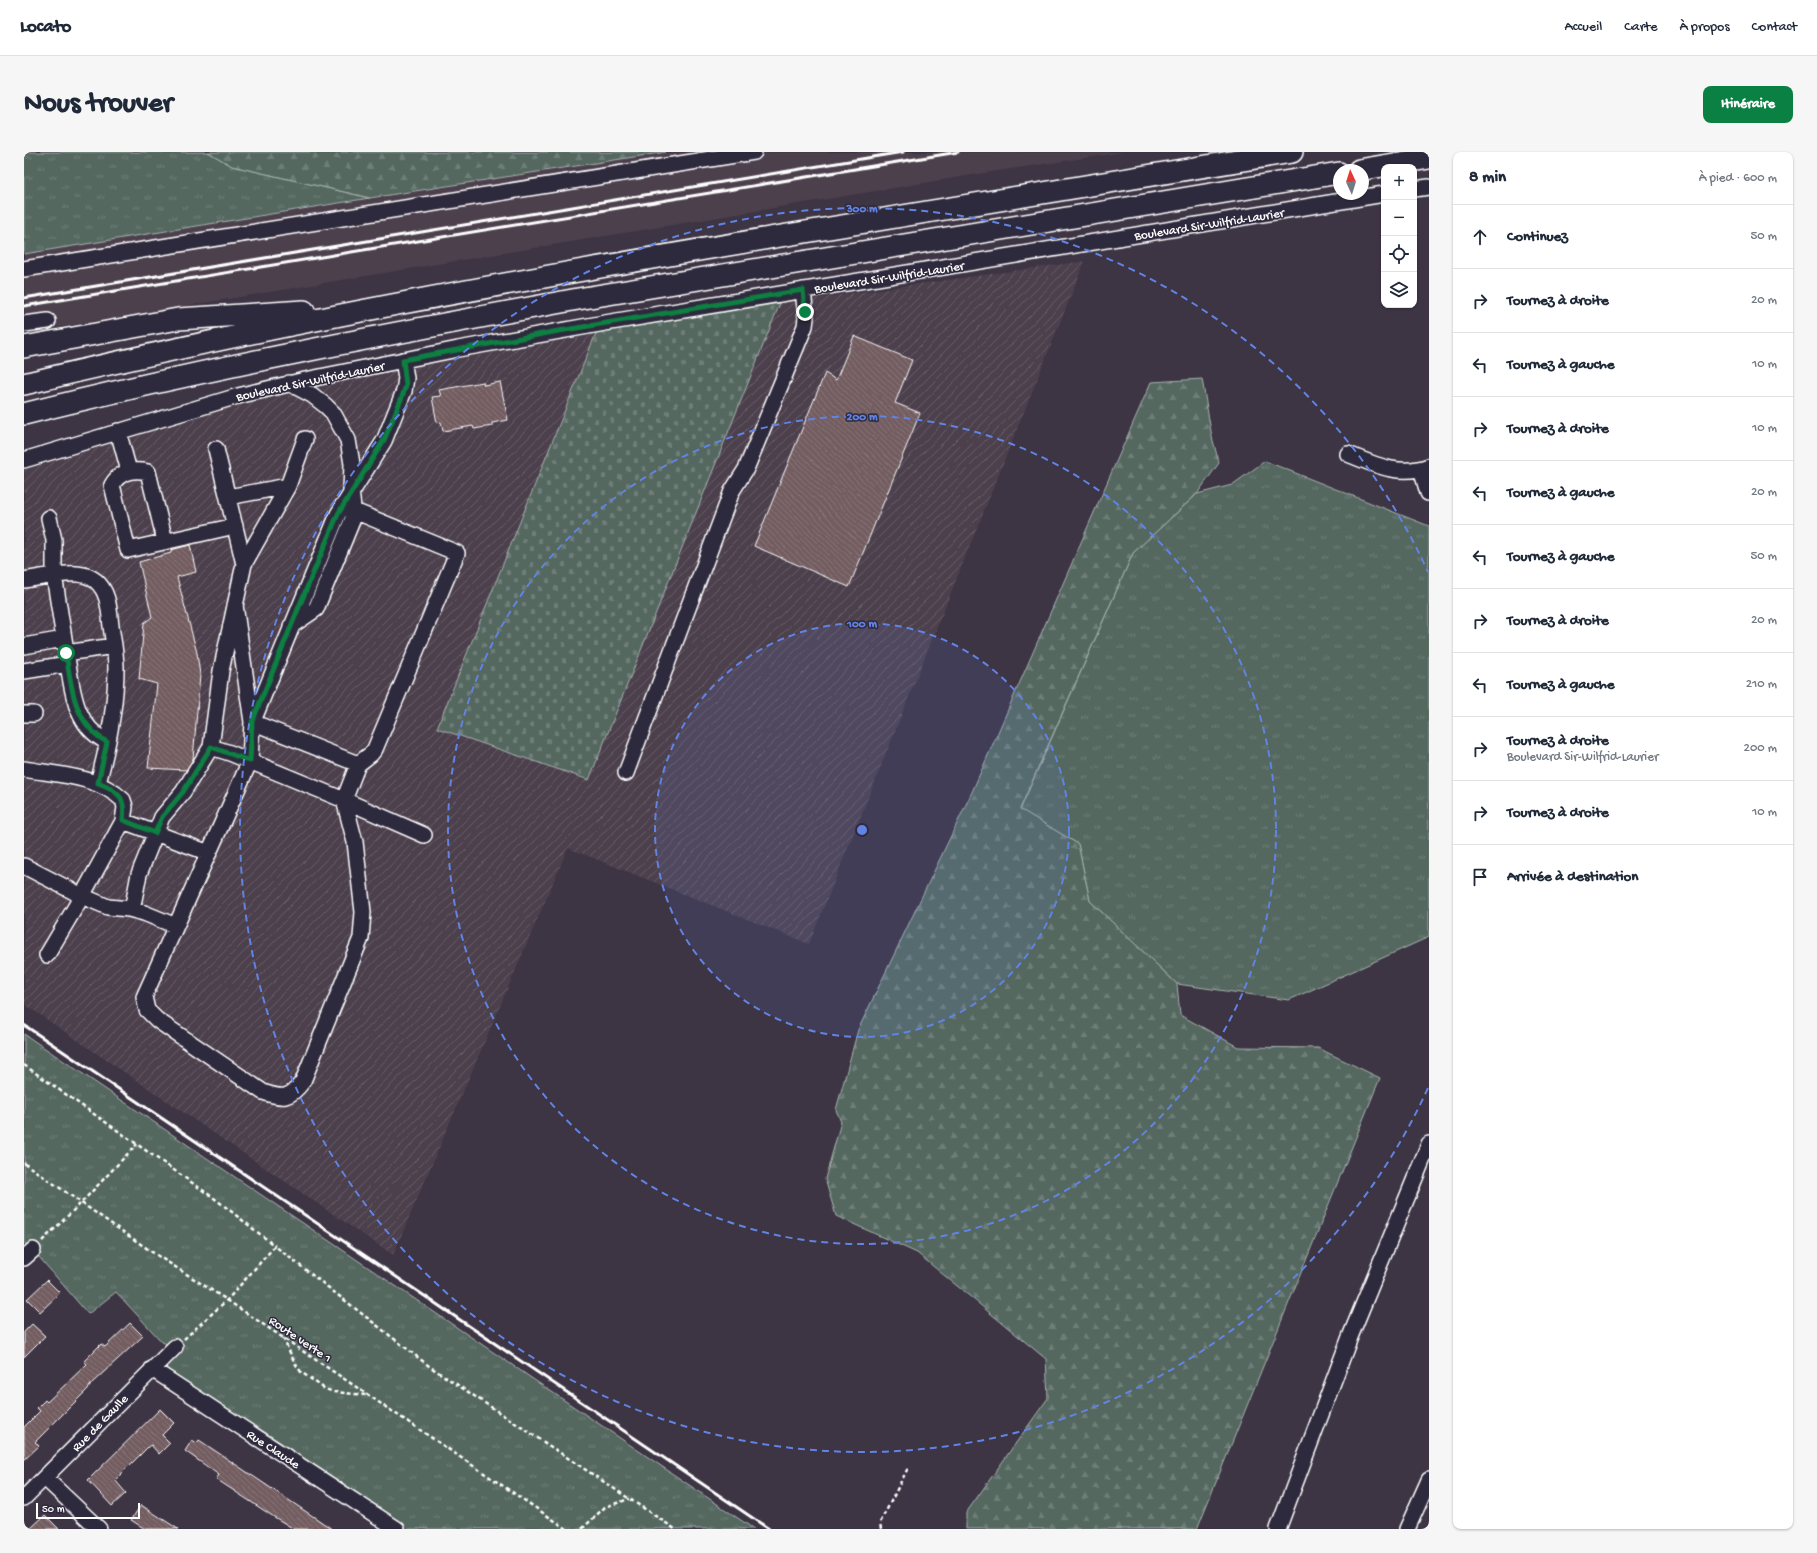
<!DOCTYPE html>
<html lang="fr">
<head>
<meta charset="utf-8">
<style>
  body { margin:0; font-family:"Gochi Hand",sans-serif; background:#f6f6f7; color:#1f2937 }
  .controls { position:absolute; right:12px; top:12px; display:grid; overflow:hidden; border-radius:8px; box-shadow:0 1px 3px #0004 }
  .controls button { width:36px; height:36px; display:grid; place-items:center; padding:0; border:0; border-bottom:1px solid #e0e1e3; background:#fff; color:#1f2937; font:20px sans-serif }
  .compass { position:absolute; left:1309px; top:12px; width:36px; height:36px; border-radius:50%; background:#fff; box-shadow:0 1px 3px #0004; rotate:356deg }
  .scale { position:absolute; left:12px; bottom:10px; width:104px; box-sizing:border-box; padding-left:4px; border:2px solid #fff; border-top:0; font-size:11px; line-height:14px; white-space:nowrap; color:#fff; -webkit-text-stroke:3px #2f2a3d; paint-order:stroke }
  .stop { position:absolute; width:12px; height:12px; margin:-9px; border:3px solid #0b8043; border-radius:50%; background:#fff }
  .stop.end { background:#0b8043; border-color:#fff; box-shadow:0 1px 4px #0008 }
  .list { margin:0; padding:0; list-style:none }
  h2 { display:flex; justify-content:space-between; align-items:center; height:52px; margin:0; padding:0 16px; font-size:17px }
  h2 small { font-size:13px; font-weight:400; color:#747a83 }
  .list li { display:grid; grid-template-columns:26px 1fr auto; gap:12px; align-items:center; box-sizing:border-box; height:64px; padding:0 16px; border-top:1px solid #e0e1e3 }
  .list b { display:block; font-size:15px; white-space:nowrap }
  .list p { margin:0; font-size:13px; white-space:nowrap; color:#747a83 }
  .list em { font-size:13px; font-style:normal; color:#747a83 }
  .icon { flex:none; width:22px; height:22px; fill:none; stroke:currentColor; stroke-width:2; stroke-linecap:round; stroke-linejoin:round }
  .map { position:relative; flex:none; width:1405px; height:1377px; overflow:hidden; border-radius:8px }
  header { display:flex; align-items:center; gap:24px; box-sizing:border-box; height:56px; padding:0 20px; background:#fff; border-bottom:1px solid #e0e1e3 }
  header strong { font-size:19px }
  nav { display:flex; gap:22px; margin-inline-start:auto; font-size:14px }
  .intro { display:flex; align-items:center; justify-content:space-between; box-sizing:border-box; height:96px; padding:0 24px }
  h1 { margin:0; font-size:28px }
  .button { padding:10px 18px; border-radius:8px; background:#0b8043; color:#fff; font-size:14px; font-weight:700 }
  main { display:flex; gap:24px; padding:0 24px }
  aside { flex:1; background:#fff; border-radius:8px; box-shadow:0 1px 3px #0004 }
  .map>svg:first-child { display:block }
</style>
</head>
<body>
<header>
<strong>Locato</strong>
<nav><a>Accueil</a><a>Carte</a><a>À propos</a><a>Contact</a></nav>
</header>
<div class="intro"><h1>Nous trouver</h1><a class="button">Itinéraire</a></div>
<main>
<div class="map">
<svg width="1405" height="1377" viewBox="0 0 1405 1377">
  <defs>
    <pattern id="industrial-furrows" width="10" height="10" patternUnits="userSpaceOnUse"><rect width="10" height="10" fill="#4d404d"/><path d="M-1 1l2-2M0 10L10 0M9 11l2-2" fill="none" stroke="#685d68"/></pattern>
    <pattern id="grass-tufts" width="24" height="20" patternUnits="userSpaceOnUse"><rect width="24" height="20" fill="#556861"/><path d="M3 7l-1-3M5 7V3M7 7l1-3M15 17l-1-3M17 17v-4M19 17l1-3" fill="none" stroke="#6e7f79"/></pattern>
    <pattern id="forest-firs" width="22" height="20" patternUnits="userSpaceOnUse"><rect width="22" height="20" fill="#556861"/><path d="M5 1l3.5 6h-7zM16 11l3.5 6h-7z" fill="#6e7f79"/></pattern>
    <pattern id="cemetery-stones" width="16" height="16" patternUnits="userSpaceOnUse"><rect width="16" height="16" fill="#556861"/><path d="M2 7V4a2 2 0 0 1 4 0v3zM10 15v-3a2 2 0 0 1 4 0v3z" fill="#6e7f79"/></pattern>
    <pattern id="building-back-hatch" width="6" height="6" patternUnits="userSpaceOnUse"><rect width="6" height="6" fill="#735d61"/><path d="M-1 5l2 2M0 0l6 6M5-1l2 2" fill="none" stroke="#887579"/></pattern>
  </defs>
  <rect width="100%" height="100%" fill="#3d3444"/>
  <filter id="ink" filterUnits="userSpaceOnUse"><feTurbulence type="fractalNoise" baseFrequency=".025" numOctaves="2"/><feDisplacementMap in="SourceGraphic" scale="8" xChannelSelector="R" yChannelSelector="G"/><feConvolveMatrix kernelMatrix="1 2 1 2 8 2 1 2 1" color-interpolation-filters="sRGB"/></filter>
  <g filter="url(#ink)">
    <path fill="#4d404d" d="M642,0H1101L960,21L0,181V102Z"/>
    <path fill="url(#industrial-furrows)" d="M1061,109L785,792L544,696L369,1103L0,852V318L205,256L245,245L315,229L572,181L413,576L565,628L756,151Z"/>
    <path fill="url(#grass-tufts)" stroke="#aab4b0" d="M0,0H184L208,14L346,46L0,102Z
      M1241,309L1405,374V785L1265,848L1153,832L1066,749L1054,692L996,658L1109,401L1173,342L1208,333Z
      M0,882L730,1377H373L128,1217L150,1195L138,1190L92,1140L64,1162L9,1098L0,1091Z"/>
    <path fill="url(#forest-firs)" stroke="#aab4b0" d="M184,0H642L346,46L208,14Z
      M1178,227L1188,285L1195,311L1173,342L1109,401L996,657L1054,692L1066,749L1153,832L1156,863L1214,895L1294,896L1356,926L1173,1377H942V1361L1024,1246L1022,1207L893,1101L812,1064L801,1027L817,970L812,958L834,878L948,640L1127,230Z"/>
    <path fill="url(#cemetery-stones)" stroke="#aab4b0" d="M756,151L565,628L413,576L572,181Z"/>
    <path fill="url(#building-back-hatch)" stroke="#fff" d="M830,184L888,208L871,251L896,261L825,435L730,394L801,221L812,228Z
      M459,230L460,233L476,230L484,268L468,271V274L450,277L449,274L419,279L417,270L413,271L408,245L417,244L415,238Z
      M166,393L172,420L153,425L173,501L176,523L169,607L162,618L124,616L133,532L115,527L120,471L128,465L115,410L147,401V398Z
      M23,1128L36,1141L16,1160L3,1147Z
      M106,1171L119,1184L68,1231L64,1237L11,1290L15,1294L0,1308V1275L16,1259L13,1256L21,1248L23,1250L63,1212L60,1209L77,1192L81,1195Z
      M8,1172L21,1184L0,1205V1180Z
      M136,1257L150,1271L138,1283L146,1291L135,1302L127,1293L125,1294L91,1328L102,1341L88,1354L64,1328Z
      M168,1288L173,1291L175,1288L308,1377H270L247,1363L192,1327L195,1323L161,1299Z
      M117,1353L154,1377H121L107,1368Z
      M21,1363L35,1377H6Z"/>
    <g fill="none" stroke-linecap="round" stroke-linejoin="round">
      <defs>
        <path id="minor" d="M1390,37L1405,35
          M0,117L730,0
          M0,172L24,169
          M265,231L288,243L302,254L309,261L324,288L328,312L327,339L330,364L292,457L267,474
          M94,279L105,319
          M192,297L220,412L197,519L187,595L206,601L320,648L400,683
          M1324,302C1351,313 1376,325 1405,314
          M0,308L214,244L281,228L434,197L581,171L1360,42
          M1397,317L1404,341
          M264,334L281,287
          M204,345L264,334L220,412
          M25,366L30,388V423C44,422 60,419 72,429C85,440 85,458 87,474C89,488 92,502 92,516C92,555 84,594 74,631
          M141,389L124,320C109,317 96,319 88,333L104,398L211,374
          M0,428L30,423L44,512L0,519
          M211,453L228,570L226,609L120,845L123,858L133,868L239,940C259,947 266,947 279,929L337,786L339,760L331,690L320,648L334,612
          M0,494L40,487
          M42,501L90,494
          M44,512C49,543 52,574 83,590
          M0,562H10
          M229,569L314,362L360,289L380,239L382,226L379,208
          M228,570L334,612L347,602L351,597L433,401L318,354
          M0,617C34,623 72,623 99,648L101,655L99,669
          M602,621L708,339L722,317L781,174L782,166L779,138
          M0,714L58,744L23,803
          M108,758L115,722L138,665L159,640L187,595
          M152,774L120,761L105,757L84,755L58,744L99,669L185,701
          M0,1106L9,1098
          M128,1217L373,1377
          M21,1326L75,1377
          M0,1346L151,1195
          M1254,1377L1326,1185L1405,992
          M1383,1377L1405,1328"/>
        <path id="highway" d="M1335,18L1405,6
          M0,195L154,167L280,159
          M0,232C252,171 507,126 763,83C931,55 1100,28 1268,0
          M0,262C183,216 369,181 554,147L1315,21"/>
      </defs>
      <use href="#minor" stroke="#fff" stroke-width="18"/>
      <use href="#highway" stroke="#fff" stroke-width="24"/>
      <path stroke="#fff" stroke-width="2.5" stroke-dasharray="4 3" stroke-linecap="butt" d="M0,913L194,1049L251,1094
        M0,1011L131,1102L203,1148L543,1377
        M18,1089L57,1051L113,992
        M259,1186L271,1211L277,1220L301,1237L310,1240L342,1243
        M160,1187L203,1148L251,1094L405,1214L651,1377
        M558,1377L581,1355L605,1347
        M857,1377L856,1371L885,1314"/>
      <use href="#minor" stroke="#2f2a3d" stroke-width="15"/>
      <use href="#highway" stroke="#2f2a3d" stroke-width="21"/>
      <path stroke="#fff" stroke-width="3" d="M0,146L879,0
        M0,154L934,0
        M0,873L745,1377"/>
    </g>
  </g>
  <g fill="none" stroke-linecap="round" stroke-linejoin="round" filter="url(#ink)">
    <path stroke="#0b8043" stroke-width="5" d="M42,501C47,535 50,572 83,590L74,631C95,639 102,646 99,668L131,681L138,665L159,640L187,595L226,609L228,570L277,450L314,362L360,288L378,245L382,233L379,208L529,180L779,138L781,160"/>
  </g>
  <circle cx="838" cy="678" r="207" fill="#6183e4" fill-opacity=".12"/>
  <g fill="none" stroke="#6183e4" stroke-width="2" stroke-dasharray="7 5">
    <circle cx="838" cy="678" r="207"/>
    <circle cx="838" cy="678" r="414"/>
    <path d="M1404 936A622 622 0 1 1 1404 420"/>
  </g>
  <g text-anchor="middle" stroke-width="3" stroke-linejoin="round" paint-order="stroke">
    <g font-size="13" fill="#fff" stroke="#2f2a3d">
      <text transform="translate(1185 71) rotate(-9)" y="5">Boulevard Sir-Wilfrid-Laurier</text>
      <text transform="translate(865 124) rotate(-9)" y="5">Boulevard Sir-Wilfrid-Laurier</text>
      <text transform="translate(286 228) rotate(-12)" y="5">Boulevard Sir-Wilfrid-Laurier</text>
      <text transform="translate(277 1186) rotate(34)" y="5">Route verte 1</text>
      <text transform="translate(75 1270) rotate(-46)" y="5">Rue de Gaulle</text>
      <text transform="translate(250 1296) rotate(33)" y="5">Rue Claude</text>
    </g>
  </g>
  <circle cx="838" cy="678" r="6" fill="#6183e4" stroke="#2f2a3d" stroke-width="2"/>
  <g font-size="12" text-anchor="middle" font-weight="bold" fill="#6183e4" stroke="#2f2a3d" stroke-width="3" stroke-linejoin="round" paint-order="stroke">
    <text x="838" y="60">300 m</text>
    <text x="838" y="268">200 m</text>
    <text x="838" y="475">100 m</text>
  </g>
</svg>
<div class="controls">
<button>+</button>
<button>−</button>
<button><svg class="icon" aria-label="locate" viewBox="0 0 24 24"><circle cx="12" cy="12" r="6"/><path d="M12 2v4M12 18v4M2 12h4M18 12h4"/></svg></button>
<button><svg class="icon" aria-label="layers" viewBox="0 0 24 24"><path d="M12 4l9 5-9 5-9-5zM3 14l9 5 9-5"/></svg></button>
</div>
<svg class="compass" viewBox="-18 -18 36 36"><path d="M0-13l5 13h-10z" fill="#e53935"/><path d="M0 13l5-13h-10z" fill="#747a83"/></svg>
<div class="scale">50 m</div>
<div class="stop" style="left:42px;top:501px"></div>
<div class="stop end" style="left:781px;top:160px"></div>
</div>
<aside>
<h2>8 min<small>À pied · 600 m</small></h2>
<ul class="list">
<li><svg class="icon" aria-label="ahead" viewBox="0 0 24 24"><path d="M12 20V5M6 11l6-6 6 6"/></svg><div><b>Continuez</b></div><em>50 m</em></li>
<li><svg class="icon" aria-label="right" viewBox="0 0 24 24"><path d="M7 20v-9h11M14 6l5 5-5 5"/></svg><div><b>Tournez à droite</b></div><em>20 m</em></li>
<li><svg class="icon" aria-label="left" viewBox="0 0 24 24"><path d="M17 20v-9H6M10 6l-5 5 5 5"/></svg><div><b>Tournez à gauche</b></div><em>10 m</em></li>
<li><svg class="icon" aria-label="right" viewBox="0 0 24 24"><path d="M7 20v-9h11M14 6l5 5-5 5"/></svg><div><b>Tournez à droite</b></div><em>10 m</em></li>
<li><svg class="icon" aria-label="left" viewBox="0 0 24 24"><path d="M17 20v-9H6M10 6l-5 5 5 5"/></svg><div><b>Tournez à gauche</b></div><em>20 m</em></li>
<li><svg class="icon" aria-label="left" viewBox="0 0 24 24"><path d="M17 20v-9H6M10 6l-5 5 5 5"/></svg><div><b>Tournez à gauche</b></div><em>50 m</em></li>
<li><svg class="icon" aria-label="right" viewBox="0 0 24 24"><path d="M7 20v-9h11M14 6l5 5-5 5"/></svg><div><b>Tournez à droite</b></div><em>20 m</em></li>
<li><svg class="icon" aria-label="left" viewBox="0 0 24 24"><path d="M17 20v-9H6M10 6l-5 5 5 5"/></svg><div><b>Tournez à gauche</b></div><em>210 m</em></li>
<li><svg class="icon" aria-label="right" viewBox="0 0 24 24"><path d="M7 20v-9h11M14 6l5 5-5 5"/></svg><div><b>Tournez à droite</b><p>Boulevard Sir-Wilfrid-Laurier</p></div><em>200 m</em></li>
<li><svg class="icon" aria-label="right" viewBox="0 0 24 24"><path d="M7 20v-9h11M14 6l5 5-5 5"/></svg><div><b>Tournez à droite</b></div><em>10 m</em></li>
<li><svg class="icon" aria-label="arrive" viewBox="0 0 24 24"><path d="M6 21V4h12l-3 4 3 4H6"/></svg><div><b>Arrivée à destination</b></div></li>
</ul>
</aside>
</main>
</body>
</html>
